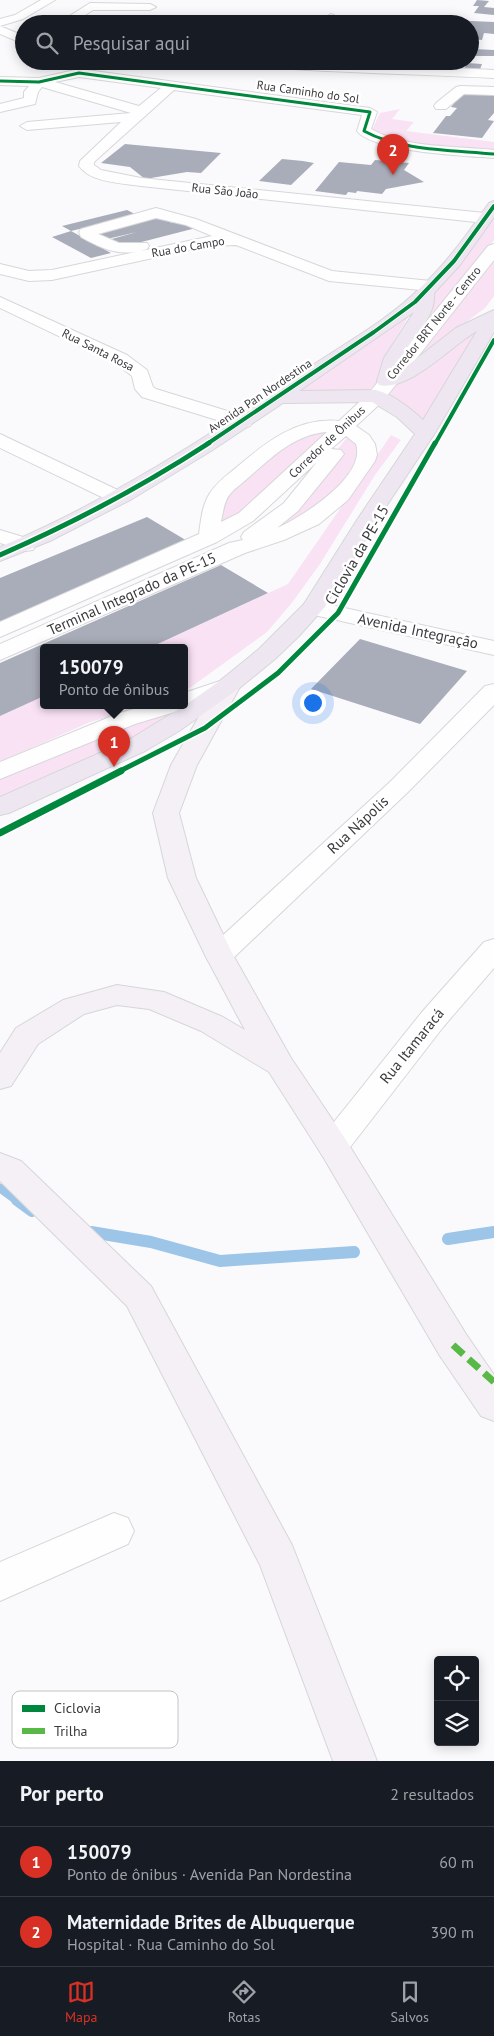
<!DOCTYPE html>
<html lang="pt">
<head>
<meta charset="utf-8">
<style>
  body { margin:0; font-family:"PT Sans",sans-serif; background:#20242c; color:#f1f3f6 }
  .controls { position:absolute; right:15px; bottom:15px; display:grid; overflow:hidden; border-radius:5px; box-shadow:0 2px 12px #0003 }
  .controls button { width:45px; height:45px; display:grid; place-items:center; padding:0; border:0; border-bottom:1px solid #363941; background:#171b24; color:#f1f3f6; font:25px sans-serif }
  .you { position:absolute; left:312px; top:702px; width:18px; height:18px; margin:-12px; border:4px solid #fff; border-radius:50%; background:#1a73e8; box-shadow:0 0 0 8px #1a73e833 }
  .badge { display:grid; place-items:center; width:32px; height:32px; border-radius:50%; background:#d93025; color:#fff; font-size:16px; font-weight:700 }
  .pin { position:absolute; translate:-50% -41px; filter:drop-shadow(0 1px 2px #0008) }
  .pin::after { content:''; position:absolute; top:26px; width:18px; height:15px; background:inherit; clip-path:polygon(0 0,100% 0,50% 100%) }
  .popup { position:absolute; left:40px; top:644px; width:148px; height:65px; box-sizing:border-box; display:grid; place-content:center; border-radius:5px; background:#171b24; filter:drop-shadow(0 1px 4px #0005); font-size:16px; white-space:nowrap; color:#9ea1a6 }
  .popup b { font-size:19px; color:#f1f3f6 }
  .popup::after { content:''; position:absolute; left:50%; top:100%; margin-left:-10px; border:10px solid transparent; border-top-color:#171b24 }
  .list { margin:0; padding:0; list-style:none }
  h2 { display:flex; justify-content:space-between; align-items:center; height:65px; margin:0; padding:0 20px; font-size:21px }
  h2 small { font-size:16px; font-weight:400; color:#9ea1a6 }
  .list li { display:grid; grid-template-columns:32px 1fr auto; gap:15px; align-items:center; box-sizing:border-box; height:70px; padding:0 20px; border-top:1px solid #363941 }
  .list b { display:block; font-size:19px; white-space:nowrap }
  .list p { margin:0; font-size:16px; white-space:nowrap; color:#9ea1a6 }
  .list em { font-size:16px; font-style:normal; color:#9ea1a6 }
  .icon { flex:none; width:28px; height:28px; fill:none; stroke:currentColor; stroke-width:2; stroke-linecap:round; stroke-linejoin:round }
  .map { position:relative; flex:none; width:494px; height:1761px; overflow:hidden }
  .search { position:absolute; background:#171b24; box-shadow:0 2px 12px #0003; left:15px; right:15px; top:15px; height:55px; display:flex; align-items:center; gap:12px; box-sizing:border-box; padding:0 18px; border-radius:28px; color:#9ea1a6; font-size:19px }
  .sheet { height:205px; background:#171b24 }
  nav { display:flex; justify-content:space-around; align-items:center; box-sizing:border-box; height:70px; border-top:1px solid #363941; background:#171b24; font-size:14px; color:#9ea1a6 }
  nav a { display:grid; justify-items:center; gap:2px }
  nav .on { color:#d93025 }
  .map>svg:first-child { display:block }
</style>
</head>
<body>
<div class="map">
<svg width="494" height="1761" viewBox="0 0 494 1761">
  <rect width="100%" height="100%" fill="#fafafd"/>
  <path fill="#f9e2f4" d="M400,109L392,119L414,122L406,131L494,142V151L419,143L380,136L371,132L380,113Z
    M494,215V240L429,322L433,308V292Z
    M494,255V296L485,308L412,363Z
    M412,311L391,346L376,383L367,392H287Z
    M481,326L424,425L383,395L392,382Z
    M341,427L246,517L209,537L217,497L298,433Z
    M349,435L359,437L360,458L332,497L300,522L237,548L291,507Z
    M391,435L401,440L375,475L320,564L291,604L267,632L191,687L184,690V648H149L288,584Z
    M220,688L169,724L0,801V771L126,719L166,706H184Z
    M44,696V706H148L90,722L0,762V716Z"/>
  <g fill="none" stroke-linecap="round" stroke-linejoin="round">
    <path stroke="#9dc5e7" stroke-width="9" d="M0,1188L18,1201"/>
    <path stroke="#9dc5e7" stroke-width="12" d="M17,1200L32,1211
      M91,1232L151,1242L220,1261L354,1252
      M448,1239L494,1232"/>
  </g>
  <path fill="#a9adb9" d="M477,0L489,1L484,7L494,8V15L474,13L479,6H473Z
    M403,16L409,21L347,24L343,20Z
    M448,20L494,22V34L484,33L482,40L470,39V24H447Z
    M474,49L494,50V56H473Z
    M393,61H416V68L392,67Z
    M467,63L482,64L479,72L463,71Z
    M465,90L494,93V113L488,120L494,121L482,138L433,133L446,116H450L457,108L451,107Z
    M125,144L221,153L201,173L187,172L145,179L130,167L101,163Z
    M282,159L303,161L314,163L291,185L259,181Z
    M375,160L409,163L404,170L424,182L386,189L382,194L357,191L356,193L348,192L346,195L315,191L339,162L371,165Z
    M127,210L137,215L71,231L62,226Z
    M160,217L172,223L182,220L196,228L122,247L108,240L137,232L107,239L96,233Z
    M71,231L111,253L91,258L52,237Z
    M147,517L189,542L0,623V578Z
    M221,565L268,593L149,648H44V696L0,716V663Z
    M360,639L467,671L420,724L311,689Z"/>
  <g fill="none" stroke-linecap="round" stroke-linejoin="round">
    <defs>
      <path id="minor" d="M41,0H55L23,19L0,26L24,36V44L0,34V19L15,15Z
        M90,3L150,4L156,7L150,10H93L71,24H57Z
        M331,14L335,16L343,24H330L325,18Z
        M257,61L359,64L358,61H370L372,64L494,70V78C417,74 339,73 262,67L258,66Z
        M79,69L370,108L377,112L371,129C404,148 457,146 494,150V158C467,156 373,152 357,131L362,115L174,90L94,162V165L101,170L141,178L485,213L490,215L493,218L490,221L485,223L141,186C122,183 91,183 79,166L80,161L121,122L27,130L20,126L27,122L131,113L42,87L38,92L35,104L0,112V104L24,98V92L29,86L0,85V77L39,78ZM79,77L161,88L139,106L55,82Z
        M461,86L494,87V95L464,94L446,109H436L434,106L436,103L456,87Z
        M156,208L196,219L332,271L431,281L437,282L439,286L437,290L431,291L329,281L236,245L208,246L52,280L29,281L0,274V264L29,271L52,270L140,251C118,256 100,248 81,237L79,232L81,229ZM156,218L186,225L212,236L141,251L147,249L149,246L147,243H119L98,234Z
        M494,244V260L383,401L356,426L369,435L375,444L377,455L375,461L348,500L319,524L284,540L245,553L0,660V644L229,543L243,540L241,537L244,532L284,503L317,462L253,521L217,542L0,637V622L199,534C201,520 202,505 210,493C217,482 227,475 237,467C266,442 298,417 339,421L369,393L488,246ZM327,432L239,513L221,522C223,513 224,500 231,493C236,487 243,483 248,478C271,458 295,434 327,432ZM346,436L356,444C367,476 302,517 277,528L298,511L341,458L344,454L341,450L331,449Z
        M0,297L127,355L147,370L153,387L156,389L250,418L253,422L250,426L243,428L142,397L135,389L132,376L115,363L0,308Z
        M0,434L126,494L129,498L126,502L119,504L112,502L0,448Z
        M0,530L33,540L36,545L33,550L25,551L0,543Z
        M313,601L494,641V655L305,613L302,608L305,603Z
        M229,678L237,680L241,685L237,690L193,706L180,707L178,711L135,724L0,779V762L117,714L144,706H184V693Z
        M494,684V705L408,792L229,962L219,965L209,962L205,955L209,948L390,782L485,686Z
        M494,939V968L444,1026L344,1155L333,1158L322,1155L317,1146L322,1137L422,1012L484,942Z
        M114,1513L128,1518L134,1531L128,1544L0,1601V1562Z"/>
      <path id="major" d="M229,678L237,680L241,685L197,765L179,813L196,878L233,955L291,1058L344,1137L466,1334L494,1375V1421L481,1416L440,1356L322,1155L269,1072L201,1031L149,1009L117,1005L84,1014L38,1044L11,1086L0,1089V1053L16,1028L63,1000L117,985L164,992L223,1017L245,1030L205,955L168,878L153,813L171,765L217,685L221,680Z
        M0,1153L21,1161L151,1286L292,1545L377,1761H333L260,1565L127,1306L0,1181Z"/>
      <path id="highway" d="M494,201V217L460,265L434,293C437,322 403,342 397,370L407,366L456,328L494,310V332L435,433L377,520L324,608L299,636L275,659L237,690L179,731L145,751L9,813L0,815V797L127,741L184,706L221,680L259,649L304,604L357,520L415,434L397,417L372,402L283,403L211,451L132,499L50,541L0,561V547C111,500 211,435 310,367C347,342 388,320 420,288C447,263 468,233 489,203ZM414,312L384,358L377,381L379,385C409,392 452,345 477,331L423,420C410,408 394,395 376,390L299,391Z"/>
    </defs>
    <use href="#minor" stroke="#d7d7da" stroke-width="2"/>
    <use href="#major" stroke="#d6d6d8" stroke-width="2"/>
    <use href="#highway" stroke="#d6d6d8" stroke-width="2"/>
    <use href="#minor" fill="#fefeff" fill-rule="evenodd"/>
    <use href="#major" fill="#f4f0f6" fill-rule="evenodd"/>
    <use href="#highway" fill="#eee7f2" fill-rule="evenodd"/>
    <path stroke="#58b947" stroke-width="7" stroke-dasharray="14 7" stroke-linecap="butt" d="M453,1345L494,1382"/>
    <defs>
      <path id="cycleway-far3" d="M0,81L39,82L79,73L370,112L364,131C400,151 454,150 494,154"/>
      <path id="cycleway-far2" d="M207,444L374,332L415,302L454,261L494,206
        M435,444L494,340"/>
      <path id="cycleway-far1" d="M0,555C73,523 143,486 209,443
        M118,772L205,728L278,673L338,613L435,443"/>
      <path id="cycleway" d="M0,833L121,771"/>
    </defs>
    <use href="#cycleway-far3" stroke="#fff" stroke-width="4.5"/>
    <use href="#cycleway-far2" stroke="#fff" stroke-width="5.5"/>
    <use href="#cycleway-far1" stroke="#fff" stroke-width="8"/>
    <use href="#cycleway" stroke="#fff" stroke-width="10"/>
    <use href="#cycleway-far3" stroke="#00873e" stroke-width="3"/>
    <use href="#cycleway-far2" stroke="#00873e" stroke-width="4"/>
    <use href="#cycleway-far1" stroke="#00873e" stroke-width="5"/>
    <use href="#cycleway" stroke="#00873e" stroke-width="7"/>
  </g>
  <g text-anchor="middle" stroke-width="5" stroke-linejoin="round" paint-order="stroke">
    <g font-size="12" fill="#3b3b3e" stroke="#fff">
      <text transform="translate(308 92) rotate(8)" y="4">Rua Caminho do Sol</text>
      <text transform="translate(225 191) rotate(6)" y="4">Rua São João</text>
      <text transform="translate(188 247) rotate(-10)" y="4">Rua do Campo</text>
      <text transform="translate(434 323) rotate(-51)" y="4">Corredor BRT Norte - Centro</text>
      <text transform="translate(98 350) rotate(27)" y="4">Rua Santa Rosa</text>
      <text transform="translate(260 396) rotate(-34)" y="4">Avenida Pan Nordestina</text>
      <text transform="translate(327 442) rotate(-43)" y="4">Corredor de Ônibus</text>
    </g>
    <g font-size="15" fill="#3b3b3e" stroke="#fff">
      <text transform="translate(357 555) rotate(-60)" y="5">Ciclovia da PE-15</text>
      <text transform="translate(132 594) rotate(-24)" y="5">Terminal Integrado da PE-15</text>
      <text transform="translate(418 631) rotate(12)" y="5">Avenida Integração</text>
      <text transform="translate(358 825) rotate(-43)" y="5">Rua Nápolis</text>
      <text transform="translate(412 1046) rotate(-51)" y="5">Rua Itamaracá</text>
    </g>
  </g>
  <rect x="12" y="1691" width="166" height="57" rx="8" fill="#fff" stroke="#c4c4c5" stroke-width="1"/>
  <rect x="22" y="1705" width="23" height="7" fill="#00873e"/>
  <rect x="22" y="1728" width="23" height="6" fill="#58b947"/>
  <g font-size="14" fill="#3b3b3e">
    <text x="54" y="1713">Ciclovia</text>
    <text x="54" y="1736">Trilha</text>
  </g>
</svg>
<div class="controls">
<button><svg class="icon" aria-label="locate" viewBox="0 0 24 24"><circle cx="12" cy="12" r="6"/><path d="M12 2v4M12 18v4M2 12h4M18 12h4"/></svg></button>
<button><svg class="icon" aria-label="layers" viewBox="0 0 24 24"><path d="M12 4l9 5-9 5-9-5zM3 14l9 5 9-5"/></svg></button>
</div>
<div class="you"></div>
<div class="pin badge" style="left:114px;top:767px">1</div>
<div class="popup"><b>150079</b>Ponto de ônibus</div>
<div class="pin badge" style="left:393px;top:175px">2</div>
<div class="search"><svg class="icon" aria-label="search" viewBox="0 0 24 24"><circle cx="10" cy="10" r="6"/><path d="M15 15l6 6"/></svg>Pesquisar aqui</div>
</div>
<section class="sheet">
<h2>Por perto<small>2 resultados</small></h2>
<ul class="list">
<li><span class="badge">1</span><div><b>150079</b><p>Ponto de ônibus · Avenida Pan Nordestina</p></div><em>60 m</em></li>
<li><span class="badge">2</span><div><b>Maternidade Brites de Albuquerque</b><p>Hospital · Rua Caminho do Sol</p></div><em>390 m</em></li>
</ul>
</section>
<nav>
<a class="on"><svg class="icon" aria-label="map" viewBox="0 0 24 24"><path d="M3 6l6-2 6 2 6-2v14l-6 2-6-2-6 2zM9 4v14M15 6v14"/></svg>Mapa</a>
<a><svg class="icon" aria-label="directions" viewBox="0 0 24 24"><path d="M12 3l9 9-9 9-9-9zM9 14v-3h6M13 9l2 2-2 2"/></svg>Rotas</a>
<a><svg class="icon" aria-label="saved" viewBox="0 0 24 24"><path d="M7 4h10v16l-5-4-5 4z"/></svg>Salvos</a>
</nav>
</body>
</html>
